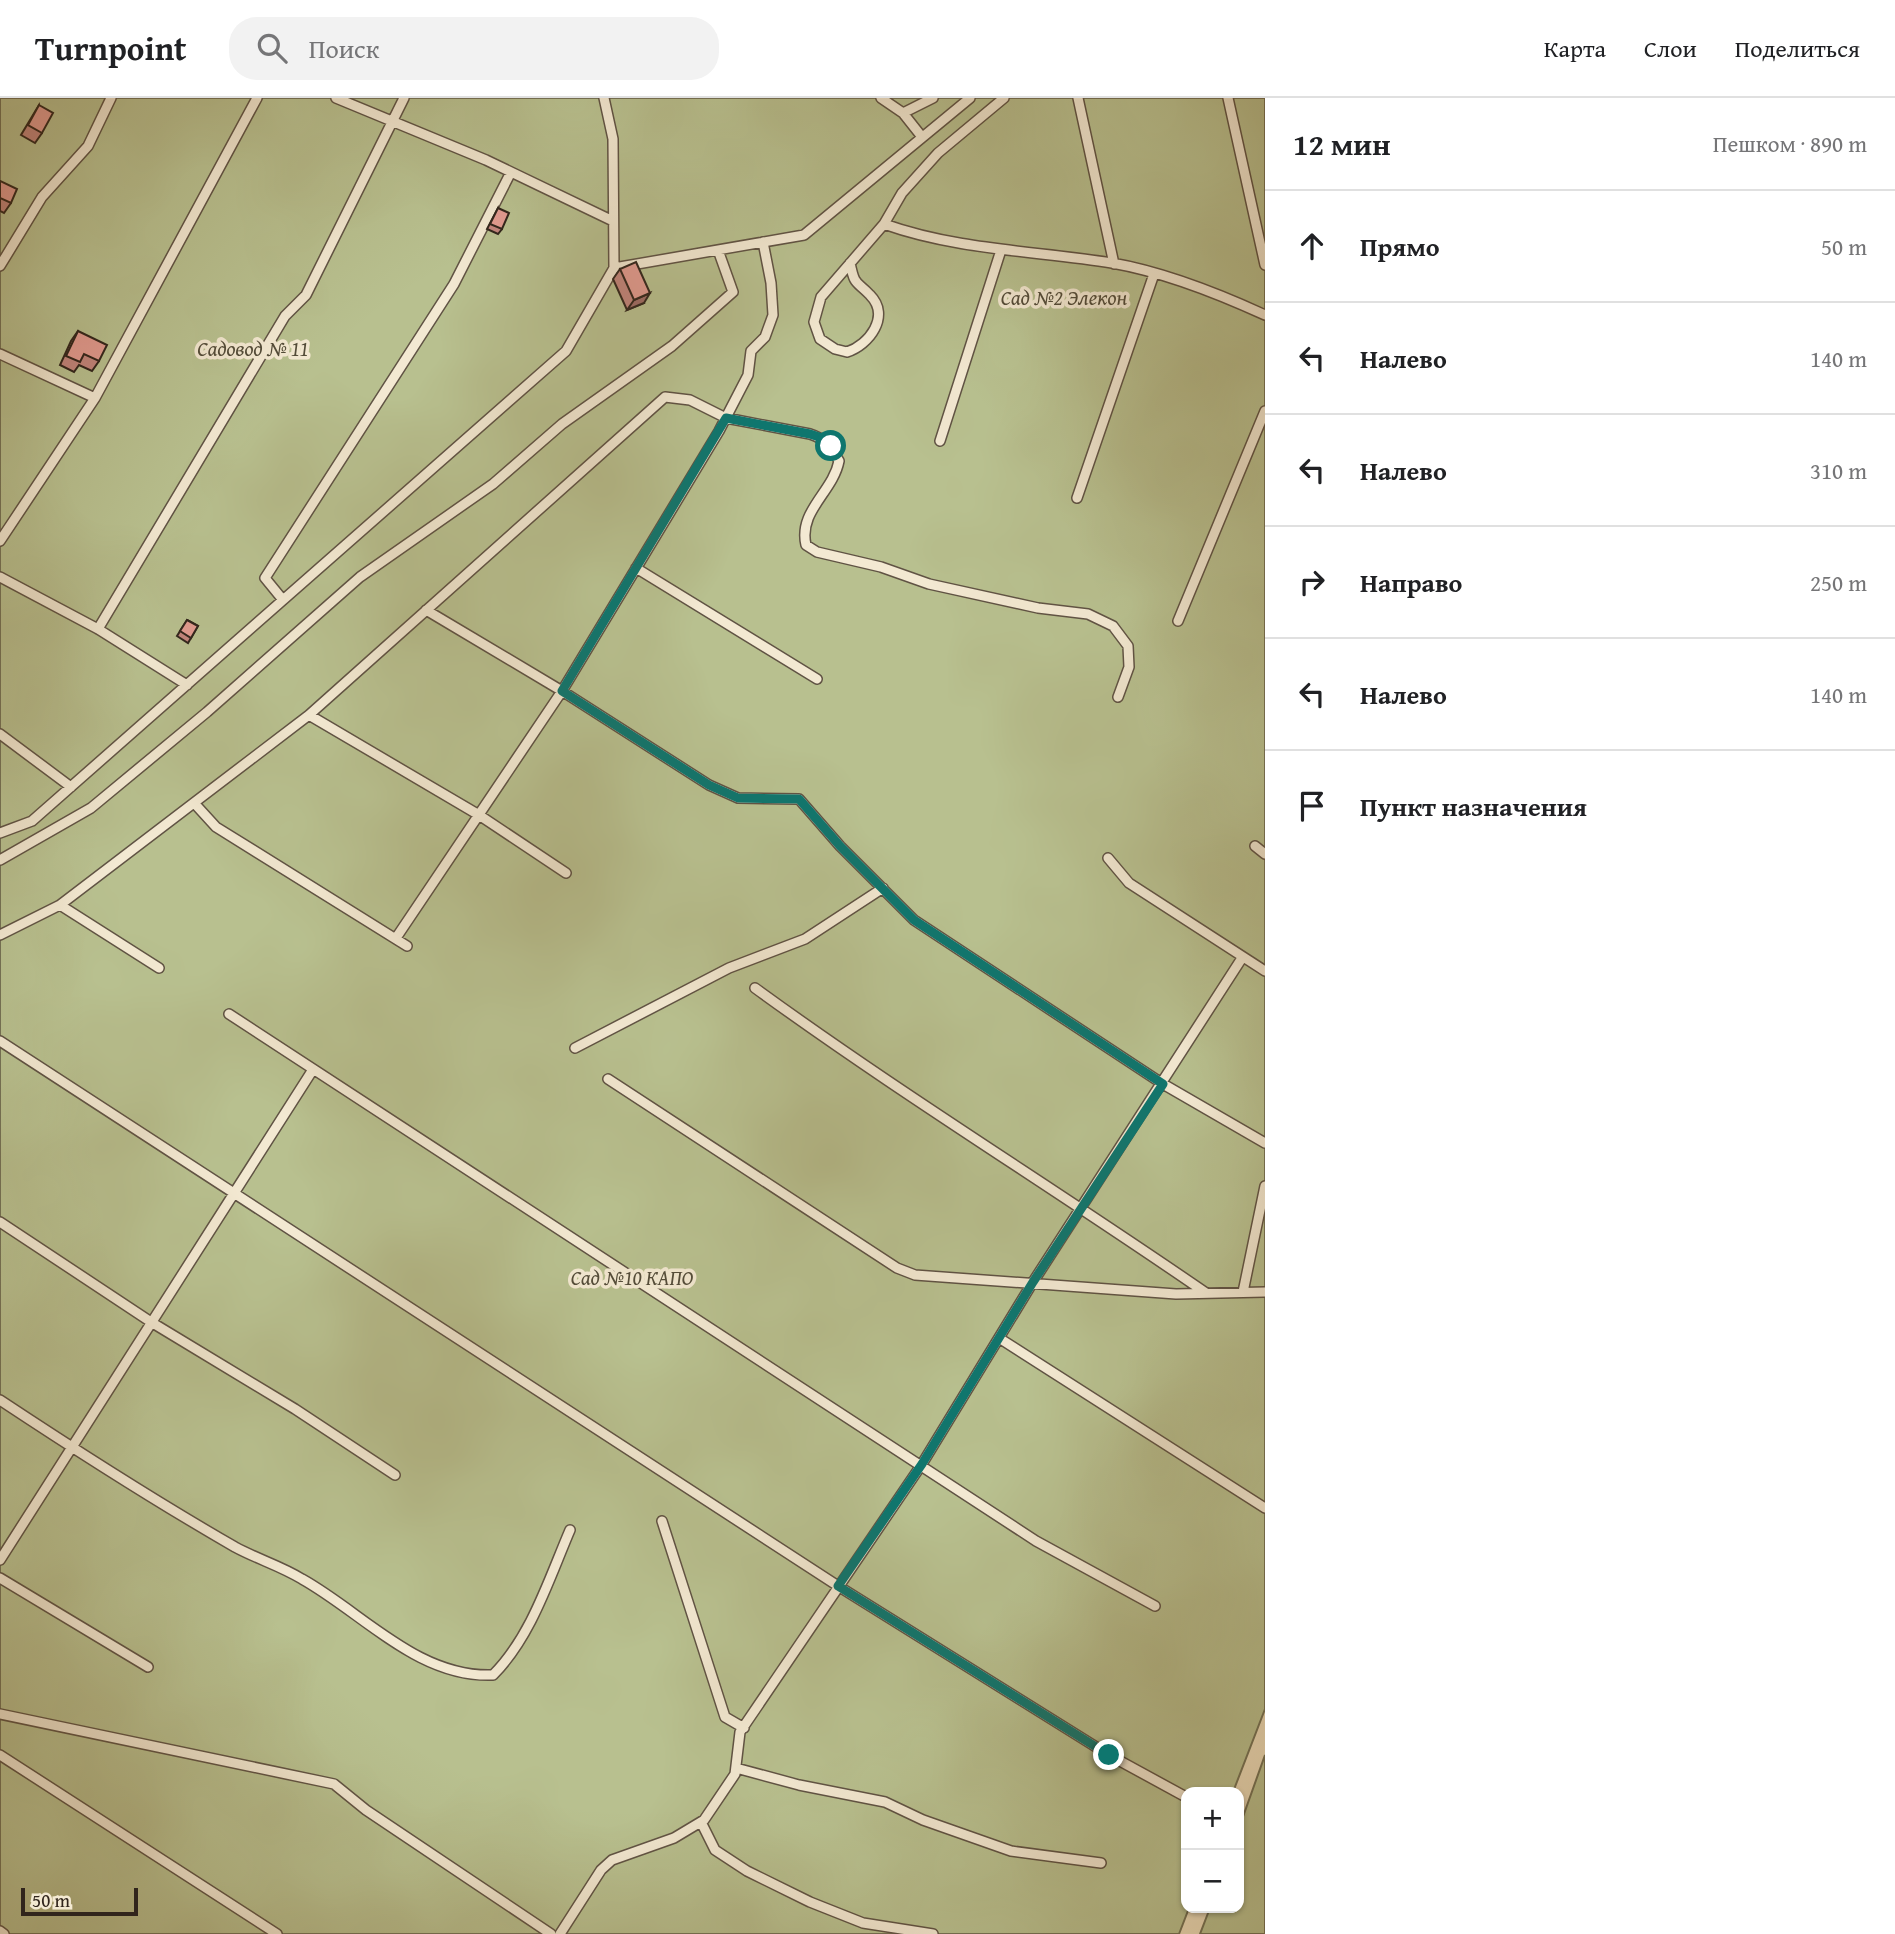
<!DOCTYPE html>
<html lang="ru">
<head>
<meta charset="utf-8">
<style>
  body { margin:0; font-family:"Gentium Book Plus",serif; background:#f2f2f2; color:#202124 }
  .controls { position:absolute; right:21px; bottom:21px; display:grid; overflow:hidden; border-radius:14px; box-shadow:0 2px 5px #0004 }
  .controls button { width:63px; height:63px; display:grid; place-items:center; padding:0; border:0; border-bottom:2px solid #e0e0e0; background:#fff; color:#202124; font:35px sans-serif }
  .scale { position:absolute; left:21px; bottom:18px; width:117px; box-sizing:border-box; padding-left:7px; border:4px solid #31251c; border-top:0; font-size:19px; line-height:24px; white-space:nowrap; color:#31251c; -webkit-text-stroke:5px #f3e9d2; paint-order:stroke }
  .stop { position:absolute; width:21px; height:21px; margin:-16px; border:5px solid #0f766e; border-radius:50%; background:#fff }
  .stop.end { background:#0f766e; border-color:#fff; box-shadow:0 2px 7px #0008 }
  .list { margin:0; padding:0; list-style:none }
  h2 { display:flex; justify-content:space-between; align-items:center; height:91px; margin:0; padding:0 28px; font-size:30px }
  h2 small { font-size:23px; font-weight:400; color:#757577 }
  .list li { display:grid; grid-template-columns:46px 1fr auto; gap:21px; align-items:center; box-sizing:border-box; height:112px; padding:0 28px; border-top:2px solid #e0e0e0 }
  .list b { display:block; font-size:26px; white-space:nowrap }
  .list em { font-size:23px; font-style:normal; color:#757577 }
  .icon { flex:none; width:38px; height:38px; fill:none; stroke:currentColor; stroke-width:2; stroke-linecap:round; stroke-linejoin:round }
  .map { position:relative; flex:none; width:1265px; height:1836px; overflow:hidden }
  header { display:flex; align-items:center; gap:42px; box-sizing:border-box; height:98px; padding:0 35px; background:#fff; border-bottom:2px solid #e0e0e0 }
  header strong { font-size:33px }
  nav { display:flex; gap:38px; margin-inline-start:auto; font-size:24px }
  .search { width:490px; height:63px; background:#f2f2f2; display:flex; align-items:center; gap:18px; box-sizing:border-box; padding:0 24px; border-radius:28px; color:#757577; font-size:26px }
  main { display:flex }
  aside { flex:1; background:#fff }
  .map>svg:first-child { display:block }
</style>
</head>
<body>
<header>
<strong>Turnpoint</strong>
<div class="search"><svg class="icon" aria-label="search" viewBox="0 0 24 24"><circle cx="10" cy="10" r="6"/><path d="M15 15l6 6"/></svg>Поиск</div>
<nav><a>Карта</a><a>Слои</a><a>Поделиться</a></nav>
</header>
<main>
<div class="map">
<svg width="1265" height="1836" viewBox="0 0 1265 1836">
  <rect width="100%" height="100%" fill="#ecddba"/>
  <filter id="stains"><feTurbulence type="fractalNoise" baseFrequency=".00286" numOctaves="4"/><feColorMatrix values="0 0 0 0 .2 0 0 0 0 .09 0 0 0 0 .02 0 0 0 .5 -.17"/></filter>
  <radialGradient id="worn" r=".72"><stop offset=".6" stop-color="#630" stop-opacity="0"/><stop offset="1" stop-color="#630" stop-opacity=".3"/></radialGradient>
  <path fill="#b8c08f" stroke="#747256" stroke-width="2" d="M0,0H1265V1611L1233,1694H1186V1810H1189L1179,1836H0Z
    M1265,1657V1836H1200L1210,1810H1239V1730Z"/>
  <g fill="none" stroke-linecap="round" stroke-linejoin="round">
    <defs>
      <path id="lane" d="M336,0L486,62L613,123
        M604,0L613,41L614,170
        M881,0L903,15L922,39
        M1078,0L1114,166
        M1228,0L1265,167
        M903,15L933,0
        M884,126C957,152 1036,153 1112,165C1164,174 1217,195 1265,217
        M850,165C855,189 856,182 870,197C891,218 869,247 847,254L835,251L820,241L814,224L821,199L884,126L902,95L938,55L1004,0
        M0,168L42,99L88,48L111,0
        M0,256L95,300
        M940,343L1001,152
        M1077,400L1154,176
        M0,443L95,300L257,0
        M636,470L817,581
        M0,479L98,531L187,587
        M283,502L265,480L454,186L511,74
        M426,512L562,593L709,687L738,700L799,701L840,748L914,822L1163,986L1265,1045
        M1178,523L1265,313
        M98,531L285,218L306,197L404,0
        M309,617L479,717L566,775
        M0,636L71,689
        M195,706L216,729L407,848
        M0,735L32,723L566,253L614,170L804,137L970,0
        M1255,748L1265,756
        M1108,760L1129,785L1265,873
        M0,762L91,710L207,614L360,479L493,386L562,326L672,248L733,194L718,152
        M60,807L159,870
        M0,837L60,807L309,617L665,299L690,302L726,320L810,336C826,341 831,349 839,363C833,394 798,413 806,447L817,454L881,469L929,486L1038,510L1088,516L1113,528L1128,548L1129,569L1118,599
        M396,840L562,593L719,333L748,277L751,253L765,239L773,217L771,185L763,144
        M755,890C902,997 1057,1092 1206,1195
        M229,916L1036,1443L1155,1508
        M0,943L838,1488L1109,1657L1186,1699
        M575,950L729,870L805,841L883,790
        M608,981L897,1170L915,1177L1176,1196L1265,1194
        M0,1124L151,1224L295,1311L395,1377
        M1243,1194L1265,1088
        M999,1240L1265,1410
        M0,1302C77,1353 155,1403 235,1449C257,1461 281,1468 302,1481C363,1515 418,1580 493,1577C531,1539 549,1481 570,1432
        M662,1423L725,1619L744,1630
        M0,1462L312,973
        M0,1480L148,1569
        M0,1616L334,1686L366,1712L551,1836
        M0,1657L277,1836
        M736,1670L799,1687L885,1704L923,1722L1011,1753L1101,1765
        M701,1724L715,1752L747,1773L810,1804L863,1825L933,1836
        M0,1833L4,1836
        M560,1836L601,1772L612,1762L674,1740L704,1722L735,1676L740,1634L922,1366L1033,1184L1242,860"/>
    </defs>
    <use href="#lane" stroke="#605344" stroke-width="12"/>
    <use href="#lane" stroke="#f3e9d2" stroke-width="9"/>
  </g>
  <path fill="#c2857d" stroke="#31251c" stroke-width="2" d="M39,7L42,35L35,45L21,37Z
    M0,83L11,105L4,115L0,113Z
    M498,110L502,131L498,136L487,131Z
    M620,171L644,205L627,212L613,181Z
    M78,233L99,263L92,273L79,267L74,274L60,267L71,243Z
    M187,522L198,528L188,545L177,538Z"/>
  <path fill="#9e6c66" stroke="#31251c" stroke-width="2" d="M650,195L644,205L627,212L634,202Z"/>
  <path fill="#e29b91" stroke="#31251c" stroke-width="2" d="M39,7L53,15L42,35L28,27Z
    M0,83L17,91L11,105L0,100Z
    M498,110L509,115L502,131L490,126Z
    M636,164L650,195L634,202L620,171Z
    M78,233L107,247L99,263L84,256L80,264L66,258Z
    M187,522L198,528L191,540L180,533Z"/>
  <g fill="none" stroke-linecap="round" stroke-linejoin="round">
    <path stroke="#0f766e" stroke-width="9" d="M831,348L822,340L810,336L726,320L562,593L709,687L738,700L799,701L840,748L914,822L1163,986L1033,1184L922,1366L838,1488L1109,1657"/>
  </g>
  <g text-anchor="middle" stroke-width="7" stroke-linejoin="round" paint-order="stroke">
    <g font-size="21" font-style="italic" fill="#534c39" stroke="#f3e9d2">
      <text x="1064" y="207">Сад №2 Элекон</text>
      <text x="253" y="258">Садовод № 11</text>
      <text x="632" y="1187">Сад №10 КАПО</text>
    </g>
  </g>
  <rect width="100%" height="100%" filter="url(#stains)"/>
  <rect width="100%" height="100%" fill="url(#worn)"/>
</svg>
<div class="controls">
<button>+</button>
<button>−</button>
</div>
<div class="scale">50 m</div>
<div class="stop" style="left:831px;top:348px"></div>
<div class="stop end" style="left:1109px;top:1657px"></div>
</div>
<aside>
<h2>12 мин<small>Пешком · 890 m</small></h2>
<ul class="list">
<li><svg class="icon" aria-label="ahead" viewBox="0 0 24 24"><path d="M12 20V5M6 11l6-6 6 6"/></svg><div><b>Прямо</b></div><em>50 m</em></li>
<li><svg class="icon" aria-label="left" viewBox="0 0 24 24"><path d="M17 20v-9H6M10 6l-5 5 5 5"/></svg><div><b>Налево</b></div><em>140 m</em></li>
<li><svg class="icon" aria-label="left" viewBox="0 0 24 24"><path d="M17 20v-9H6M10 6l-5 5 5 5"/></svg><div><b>Налево</b></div><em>310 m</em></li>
<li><svg class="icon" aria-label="right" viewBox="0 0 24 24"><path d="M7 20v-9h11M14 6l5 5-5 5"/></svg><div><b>Направо</b></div><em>250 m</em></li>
<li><svg class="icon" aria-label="left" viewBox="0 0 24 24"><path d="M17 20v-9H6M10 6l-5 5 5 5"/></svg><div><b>Налево</b></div><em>140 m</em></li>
<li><svg class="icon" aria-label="arrive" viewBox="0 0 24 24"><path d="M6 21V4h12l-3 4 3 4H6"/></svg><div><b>Пункт назначения</b></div></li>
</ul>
</aside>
</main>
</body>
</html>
